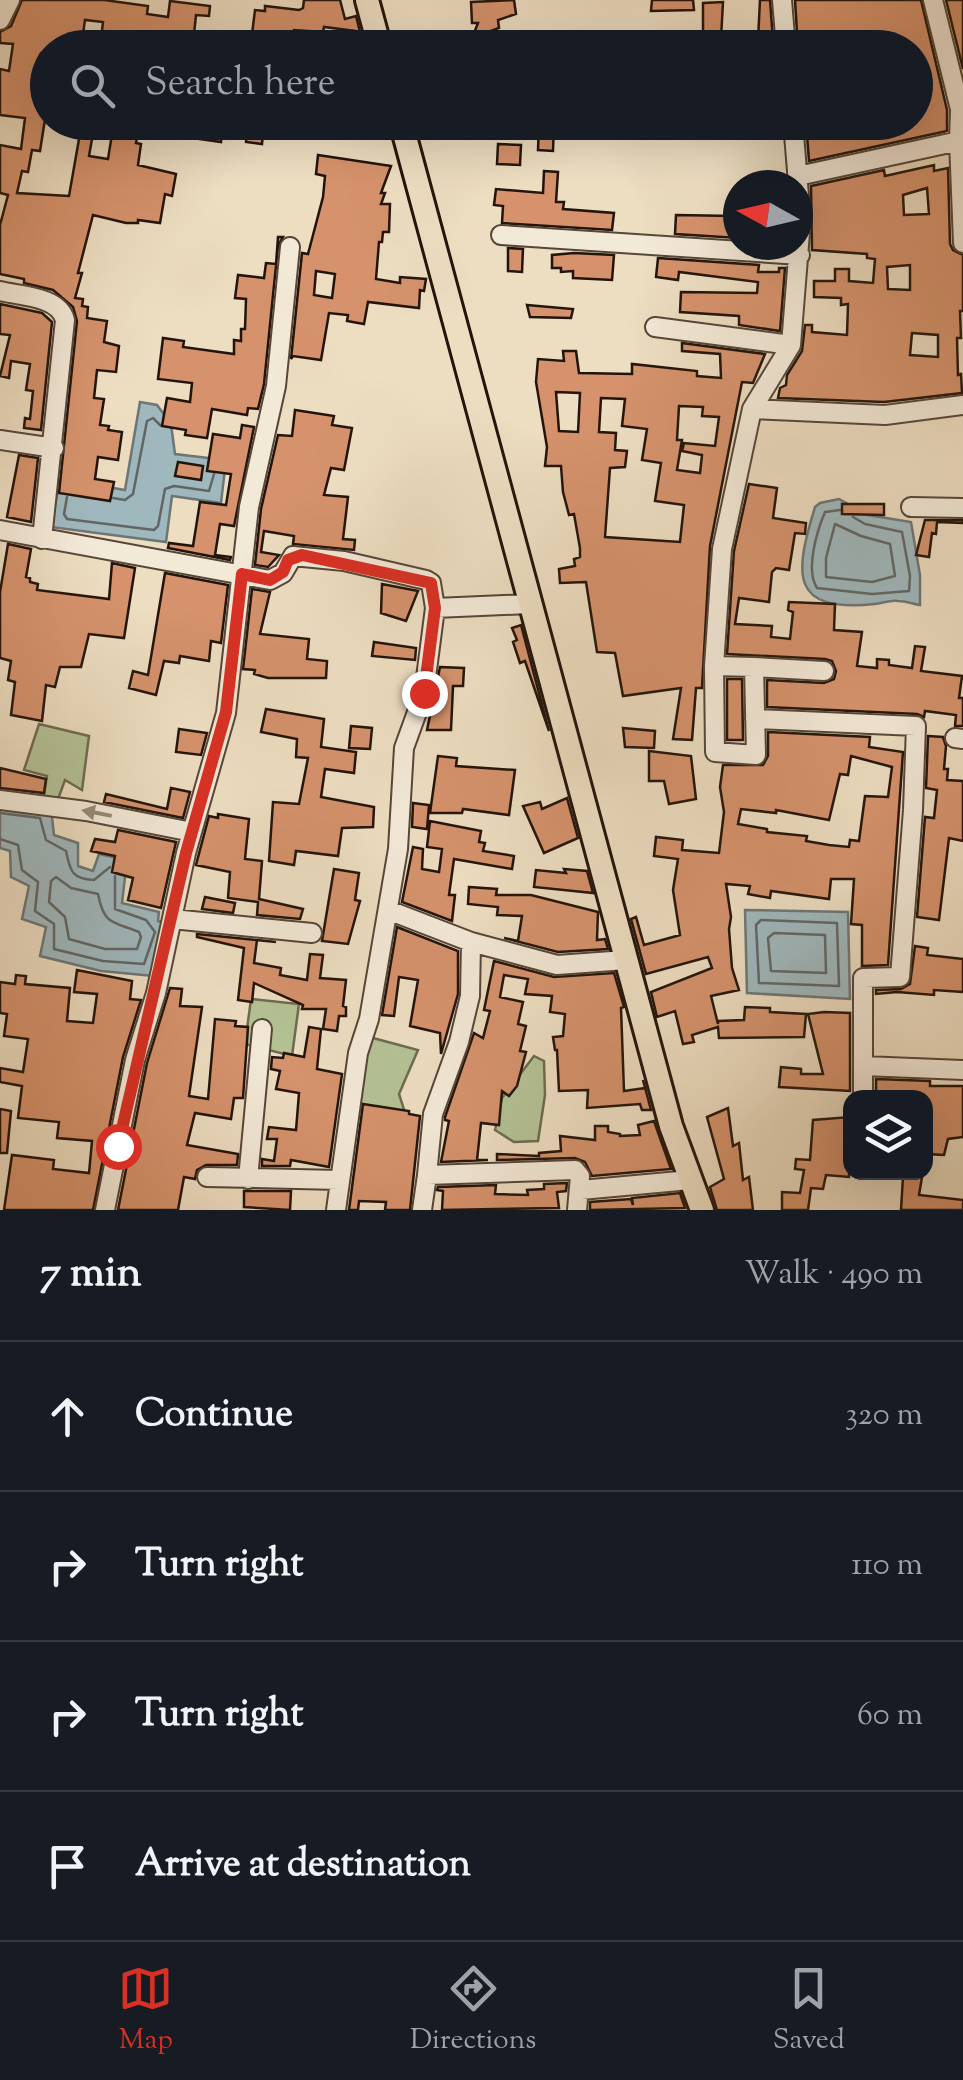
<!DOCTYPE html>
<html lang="en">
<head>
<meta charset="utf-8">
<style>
  body { margin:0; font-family:"Sorts Mill Goudy",serif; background:#242831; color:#f1f3f6 }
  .controls { position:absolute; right:30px; bottom:30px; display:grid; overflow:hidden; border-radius:20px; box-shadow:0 10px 40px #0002 }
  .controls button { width:90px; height:90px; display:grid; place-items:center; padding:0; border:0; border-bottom:2px solid #363941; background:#171b24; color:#f1f3f6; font:50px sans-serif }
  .compass { position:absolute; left:723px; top:170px; width:90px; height:90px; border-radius:50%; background:#171b24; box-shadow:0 10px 40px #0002; rotate:278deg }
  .stop { position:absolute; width:30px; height:30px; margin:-22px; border:8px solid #d93025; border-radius:50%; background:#fff }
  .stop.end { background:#d93025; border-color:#fff; box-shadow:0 2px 10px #0008 }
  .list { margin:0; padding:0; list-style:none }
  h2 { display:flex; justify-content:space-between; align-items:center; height:130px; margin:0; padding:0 40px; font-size:42px }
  h2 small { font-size:32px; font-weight:400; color:#9ea1a6 }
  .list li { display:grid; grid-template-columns:65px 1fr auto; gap:30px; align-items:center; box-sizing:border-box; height:150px; padding:0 40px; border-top:2px solid #363941 }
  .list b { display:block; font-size:38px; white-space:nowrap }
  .list em { font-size:32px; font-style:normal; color:#9ea1a6 }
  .icon { flex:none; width:55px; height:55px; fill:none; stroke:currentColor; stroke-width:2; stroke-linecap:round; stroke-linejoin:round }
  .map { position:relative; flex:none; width:963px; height:1210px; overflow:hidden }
  .search { position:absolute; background:#171b24; box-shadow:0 10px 40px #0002; left:30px; right:30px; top:30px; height:110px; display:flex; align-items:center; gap:25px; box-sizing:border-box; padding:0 35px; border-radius:55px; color:#9ea1a6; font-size:38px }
  .sheet { height:730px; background:#171b24 }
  nav { display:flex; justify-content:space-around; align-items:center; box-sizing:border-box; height:140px; border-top:2px solid #363941; background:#171b24; font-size:28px; color:#9ea1a6 }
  nav a { display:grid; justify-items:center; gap:5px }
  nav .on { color:#d93025 }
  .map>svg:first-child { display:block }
</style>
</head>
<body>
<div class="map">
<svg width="963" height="1210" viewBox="0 0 963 1210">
  <rect width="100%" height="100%" fill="#edddc1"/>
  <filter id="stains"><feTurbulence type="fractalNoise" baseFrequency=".002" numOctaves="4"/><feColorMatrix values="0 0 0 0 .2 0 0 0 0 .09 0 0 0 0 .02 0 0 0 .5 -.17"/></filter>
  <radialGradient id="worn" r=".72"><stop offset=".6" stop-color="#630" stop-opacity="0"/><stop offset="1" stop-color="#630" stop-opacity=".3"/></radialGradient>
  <path fill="#b4c296" stroke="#6c6b50" stroke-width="2.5" d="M39,724L89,736L82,790L65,780L57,802L43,801L47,776L24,770Z
    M251,999L299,1004L292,1056L245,1044Z
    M373,1038L418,1050L399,1094L410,1128L352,1116L361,1054Z
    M534,1056L544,1061L545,1095L538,1141L514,1142L495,1130L502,1098Z"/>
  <path fill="#9fb8be" stroke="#6d7676" stroke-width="2.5" d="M140,402L157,405L171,424L175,454L226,460L221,503L172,496L166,542L51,527L60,479L125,490Z
    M839,499L868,515L911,522L920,575V605C913,604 906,601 898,601C889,600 883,603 875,604C788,613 795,573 815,507L820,503Z
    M0,803L51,808L54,835L78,843V866L93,871L99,854L127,860L122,903L159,912L158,921L168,924L153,976L101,971L40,956L46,927L22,919L29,886L11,877L10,851L0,848Z
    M745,910L848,912L850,999L747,993Z"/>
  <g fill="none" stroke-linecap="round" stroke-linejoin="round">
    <path stroke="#616664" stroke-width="2.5" d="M67,497L64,514L67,519L154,530L158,526L165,489L174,486L209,491L214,474
      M113,498L125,500L133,494L147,421L153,418L160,425
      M840,510L825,512C817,531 805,570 817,588L872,594L909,591L910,576L902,532L865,524L853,517
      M835,524L861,536L890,544L895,576L872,582L826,577V558Z
      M0,813L40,818L46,840L66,851C70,870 71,879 94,880L110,867
      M0,839L18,845L22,870L38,882L35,911L54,924V949L103,961L144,964L155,932L146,920L115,909V876
      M56,877L71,888L98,894C104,925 112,921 139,932L141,937L137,949H105L69,939L65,917L49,902L51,881Z
      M761,920L837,923L839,986L759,983L756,925Z
      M774,933L825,935L826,973L771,971L768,938Z"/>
  </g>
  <path fill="#d5926c" stroke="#23140b" stroke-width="2.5" fill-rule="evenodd" d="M22,0H104L148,6L147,14L168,17L170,1L210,6L209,16L196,15L194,34L210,36L209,47L174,48L129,41L128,48H100L103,22L85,20L81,48H48V54L41,53L37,61L34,80L48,81V94H41L46,113L40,151L32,150L28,172L22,171L17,193L69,196L82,122H95L89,156L108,159L113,128L138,132L136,143L141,144L138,165L176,174L172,196L165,194L160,223L138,220V223H126L93,215L78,273H82L75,298L83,299L82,306L88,307L87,318L107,321L104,342L119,346L116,372L97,370L94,398L104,399L100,425L109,426L108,430L122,432L118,460L98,457L95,479L114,482L110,501L59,493L77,321L73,307L53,290L24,283V279L0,274V225L8,195L0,193V145L21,149L25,118L0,115V69L9,71L13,44L0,43V32L11,26Z
    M304,0H340L345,19L356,16L363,44L359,45L355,31L324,27L323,32L294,30L293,48L251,42L255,10L265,11V6L299,10L303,8Z
    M514,0L516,14L498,20L499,28L472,38L478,23H472L471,2Z
    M652,0H693L694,10L651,11Z
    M760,0H770L773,41L758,40Z
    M795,0H921L947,110V131L809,161L807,135L855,129L854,122H916V48H798Z
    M946,0H963V69Z
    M723,2L721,39L703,38V3Z
    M640,37L693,39V48H640Z
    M194,122H264L262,144L246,142L247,132L222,129L221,142L192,138Z
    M539,122H554L553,151L538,150Z
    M498,144L521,145L520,165L497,164Z
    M318,155L391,166L381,193H385L381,204H390L389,232H383L382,242H379L376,279L400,283V277L426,279L424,291L420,290L419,308L368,302L364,324L347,321L348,315L329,313L321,360L293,356L291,359L302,253L308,254L323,197L325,176L316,174ZM316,271L335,274L332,298L314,295Z
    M934,165V171L948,168L950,244L953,250L963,255V311H960L961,338H957L958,375L961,374L962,393L884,402L778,398L780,388L786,385L787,375L802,351L805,325H812V332L847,335L848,304L841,305V298L814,297V281H835V269H849V281L873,283L875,259L867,258V254L812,250L811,186L884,170L885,176ZM927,188L929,214L904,215L903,195ZM910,265V290L888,289L887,267ZM912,333L938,335V357L910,355Z
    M544,171L558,172L556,202H564L563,209L614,213L612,230L502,223L503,206L494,205L496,189L543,193Z
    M676,215L734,216L738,218V238L675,234Z
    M278,237H283L278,246L264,384L258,409L248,408L247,415L212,409L207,438L185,435L186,430L162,426L167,398L190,402L192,383L158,379L163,338L184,341L183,347L234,354V340L241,341V329H245L246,299L235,298L238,275L264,278L266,263L276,264Z
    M508,248L523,249L522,272L508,271Z
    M574,253L614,255L612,280L573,278V271L561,272V268H552V255Z
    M658,258L759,265L758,272H779V268H785L780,331L739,325V316L680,312L681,292L757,293L758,282L679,272L678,280L656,277Z
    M0,304L42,313L52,322L41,430L24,428L25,418L30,419L33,391L26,390L30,364L11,361L9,378L0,376L10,335L0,334Z
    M527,305L573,309L571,318L530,317Z
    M682,343L765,354L753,383L742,382L710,546L702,688H696L692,740L673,739L681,688L623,696L615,653L597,652L586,582L560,583L559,569L575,566L574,559L580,557V548L574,514L569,515L563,492L561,466H545L547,447L536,382L538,359L564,361L563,351H576L579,373L632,374V364L697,371V376L721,378L720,354L682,351ZM556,392L580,393L578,432L559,431ZM601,398L625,399L622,426L647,429L642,460L661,463L655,501L684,505L680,542L605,537L610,468L625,467L627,451L615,450L616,433L599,432ZM679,406L703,407L702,416L719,417L715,446L684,443L682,451L702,455L700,473L677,470L682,440H677Z
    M295,410L334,416L332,425L352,428L344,470L331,468L324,495L348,497L343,539L355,540L354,550L293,544L294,536L264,531L261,552L279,555L268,567L255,565L261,509L278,435L292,436Z
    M242,425L254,427L234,526L220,524L215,555L231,557L230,560L168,548L169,543L193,546L200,502L226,505L231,474L207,471L213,434L240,438Z
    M19,455L38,458L31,522L7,517Z
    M178,462L203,466L201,480L175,476Z
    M749,484L777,488L773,518L806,523L805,534L795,533L789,570L776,568L772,572L769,602L739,598L735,624L772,626L771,637L790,639L793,612L788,610L789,602L835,604L834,630L862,632L857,666L877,668V659L889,660V665L912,668L915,646L925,647L921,671L962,676L959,698H963V726H955L956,715L925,711L924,717L917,714L767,707V680L824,683L834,679L836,671L832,661L825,659L727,654L734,551Z
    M842,504H884V515L842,514Z
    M925,520H963V523L937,522L936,534L932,533L929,557L916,555Z
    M8,544L31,549L26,577L30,578V582L38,584L37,590L109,599L112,563L135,568L124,638L89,634L81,667H60L55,687L46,685L42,721L11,715L15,682L8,680L11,661L0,658V592Z
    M165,573L228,585L221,643L211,641L209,661L180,656L179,663L164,661L156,695L129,688L133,671L148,675Z
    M382,584L418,591L406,621L381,613Z
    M252,589L270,592L260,634L309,639L307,659L327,661L326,678H268L254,674L255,670L243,669Z
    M521,625L549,731L525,661L520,663L513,642L517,640L512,628Z
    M374,642L416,648L415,660L372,656Z
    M440,667L464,668L463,686H453L451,730H427Z
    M727,679H742L743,740H727Z
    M266,709L324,719L321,747L356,752L354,773L325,769L321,797L374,807L373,827L342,828L338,856L296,851L294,865L269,861L273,802L299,804L308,758L296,757L297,739L261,732Z
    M351,726L372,728L370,749L349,748Z
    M623,728L655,731L654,748L625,747Z
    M179,729L207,733L201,755L176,752Z
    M768,732L870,737L869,747L903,752L888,965L862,966V925L851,924L854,879H831L829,899L771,891L770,898L748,894L750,886L726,884L731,917L729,929L732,968L739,990L711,996L718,1024V1021L744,1020L745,1007L770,1008V1012L806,1014L804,1037L719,1038L718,1027L692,1035L694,1042L683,1044L675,1011L657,1017L651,992L712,968L708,957L646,974L631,919L636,917L644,945L680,935L673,890L678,859L654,856L656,837L683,840L682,850L719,853L724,812L720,787L723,765H763L768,756ZM851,756L892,767L888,797L865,796L859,841L850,840L849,847L829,845L806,841L807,836L767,832V829L738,824L741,809L776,813V810L829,820L840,774L848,775Z
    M928,736L943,737L946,746L944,769H948L947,780L963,781V841L949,838L939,920L917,917L925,817L934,818L937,790L926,788Z
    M649,751L691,756L696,799L669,804L664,781H649Z
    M438,756L457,758L456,766L515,770L509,815L463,809L462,813H430Z
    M0,768L46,779L44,793L0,788Z
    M171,788L190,792L183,818L104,802L106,794L167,809Z
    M567,798L578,838L544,853L523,806L540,802L542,809Z
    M413,803L429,805L427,829L412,827Z
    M218,814L249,819L245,859L262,861L259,899L303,909L300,919L257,915L258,902L228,898L230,872L196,865L209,816L218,818Z
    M430,821L481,831L479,842L485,843L483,851L514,856L512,869L454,859L449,895H455L452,921L402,902L413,847L423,849L422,869L439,872L442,849L427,847Z
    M118,830L176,842L161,908L128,900L133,878L112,872L115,856L91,851L95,839L115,842Z
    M334,869L359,873L355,900L360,901L348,944L322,941Z
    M564,869L587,871L593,893L534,887L536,870L566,873Z
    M469,887L497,889L496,895H531L598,912L597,940L605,939L608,949L558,952L504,938L518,941L522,916L497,915L498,907L468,904Z
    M205,897L235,903L233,913L202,909Z
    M397,927L458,951V994L441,1054L440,1033L410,1026L418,980L399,977L394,1016L382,1015Z
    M197,934L276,942L257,940L254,963L281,968L280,975L307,980L310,954L323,955L320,978L346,980L343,1006L346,1007V1016H339L337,1031L323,1029L326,1009H302L303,1005L254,983L252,1002L238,1000L244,948L197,937Z
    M915,946L928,948L927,955L963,959V992L934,990V995L897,992L876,994V990L901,989L910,984Z
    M494,961L554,977L614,973L624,1007L621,1008L624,1091L645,1088L643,1080L651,1110H642L640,1104L587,1108L588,1090L559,1091L557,1050H555L553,1037L563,1036L565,1014L550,1012L552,996L525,994L528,979L504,975L500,997L523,1002L518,1024L526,1026L520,1051L526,1052L517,1086L509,1096L502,1091L499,1125L481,1123L477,1160H488L441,1162L449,1121L445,1120V1117L474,1033L483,1038L490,1011L484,1010Z
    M77,970L132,981L130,999L141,1000L123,1057L93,1210H4L12,1155L54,1160L53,1169L89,1173L92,1141L57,1138L59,1122L18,1118L22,1086L0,1082V1068L23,1072L28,1039L4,1036L7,1014L0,1013V982L15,984L16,975L26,976L25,984L70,988L67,1021L93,1023L97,994L74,992Z
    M170,988L182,989L180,1006L202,1007L189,1096L208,1099L215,1019L236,1021L235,1026L248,1027L243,1098H234L231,1119L195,1113L187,1145L238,1154L237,1165H206L197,1170L195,1179L184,1177L178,1210H118L147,1063Z
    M824,1012L850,1013V1091L779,1087L781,1067L801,1069V1074H823L808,1014Z
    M309,1027L321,1029L317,1069L342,1074L329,1167L291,1160L290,1166H262V1159L274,1161L277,1139H267L269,1127L296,1130L299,1093L276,1089L280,1071L271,1069L272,1057L283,1058L284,1053L304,1057Z
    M876,1079L930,1081V1086H963V1137L948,1139L944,1155L926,1154V1098L876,1094Z
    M363,1104L409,1111V1114L420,1116L410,1210H385L386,1202L359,1201L358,1210H349Z
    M728,1108L733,1146L739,1143L743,1180L749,1177L753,1210H717L710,1187L724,1179L707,1117Z
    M0,1109L11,1111L7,1153H0Z
    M850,1117L849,1177L826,1175L823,1189L811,1188L808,1210H782V1192L800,1193L804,1170L795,1169L796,1159L810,1160L813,1120Z
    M654,1121L671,1169L592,1176L585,1162L575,1158L497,1160V1154L539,1156V1153L561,1151L560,1136L595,1140V1126H608V1132L620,1134V1136L640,1135L638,1125Z
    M903,1177H922L919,1195L963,1200V1210H901Z
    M567,1183L566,1191L557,1192L559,1208L442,1210L443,1191L437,1190L438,1187L496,1185L495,1194L528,1195L527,1190L544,1189V1184Z
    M244,1191H291L290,1210L244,1207Z
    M680,1193L685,1208L590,1210V1202L631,1199L633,1205L632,1198Z"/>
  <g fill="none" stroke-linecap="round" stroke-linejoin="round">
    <defs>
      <path id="minor" d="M782,0L786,48
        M933,0L960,109L959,141
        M0,20L10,0
        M798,176L959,141L963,243
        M501,235L800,255
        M0,291C20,296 59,296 65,320L42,539
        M655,327L791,345
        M752,409L885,415L963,405
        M0,440L54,448
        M911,507L963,508
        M0,530L270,580L283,573L293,556L344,561L426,580L431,583L435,608L530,604
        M714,666L754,667L756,755L715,752L714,666L722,549L752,409L791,345L801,220L793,122
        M754,667L824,671
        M755,719L916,726L913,810L900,977L863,978V1098
        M955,738L963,739
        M0,800L86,811L192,832
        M388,910L471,942L557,965L626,960
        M172,919L312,933
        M471,942L470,996L459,1042L433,1114L427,1175L575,1170L580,1176L577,1210
        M863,1066L963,1070
        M207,1177L339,1180
        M248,1179L262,1029
        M581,1190L690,1180
        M105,1210L135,1060L156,993L186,853L226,713L249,507L276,386L290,247
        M336,1210L358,1053L369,1019L398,849L404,748L424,693L435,608
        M422,1210L427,1175"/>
      <path id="major" d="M367,0L380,48
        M401,122L671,1126L702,1210"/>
    </defs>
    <use href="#minor" stroke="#564638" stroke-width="22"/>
    <use href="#major" stroke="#23140b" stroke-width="28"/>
    <use href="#minor" stroke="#f3e9d7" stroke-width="18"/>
    <use href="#major" stroke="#edddc1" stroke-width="22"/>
  </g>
  <defs><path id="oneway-solid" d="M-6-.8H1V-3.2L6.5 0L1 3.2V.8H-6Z" transform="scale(2.5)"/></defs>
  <use fill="#95897b" href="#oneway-solid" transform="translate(97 813) rotate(-169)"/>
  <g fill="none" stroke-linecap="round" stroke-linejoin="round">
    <path stroke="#d93025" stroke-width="12" d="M118,1146L186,853L226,712L242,574L270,580L283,572L288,560L302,555L431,583L435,608L424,693"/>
  </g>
  <rect width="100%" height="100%" filter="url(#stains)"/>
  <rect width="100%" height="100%" fill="url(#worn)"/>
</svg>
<div class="controls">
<button><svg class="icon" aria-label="layers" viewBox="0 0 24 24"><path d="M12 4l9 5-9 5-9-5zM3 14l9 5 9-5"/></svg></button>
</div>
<svg class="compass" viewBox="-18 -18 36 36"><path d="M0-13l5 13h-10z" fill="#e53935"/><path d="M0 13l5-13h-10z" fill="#9ea1a6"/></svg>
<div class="stop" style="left:118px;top:1146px"></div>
<div class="stop end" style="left:424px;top:693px"></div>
<div class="search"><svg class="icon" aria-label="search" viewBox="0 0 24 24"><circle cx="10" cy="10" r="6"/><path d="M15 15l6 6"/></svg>Search here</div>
</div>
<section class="sheet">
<h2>7 min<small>Walk · 490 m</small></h2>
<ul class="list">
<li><svg class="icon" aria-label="ahead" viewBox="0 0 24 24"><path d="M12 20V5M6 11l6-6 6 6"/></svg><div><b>Continue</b></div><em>320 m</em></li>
<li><svg class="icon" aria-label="right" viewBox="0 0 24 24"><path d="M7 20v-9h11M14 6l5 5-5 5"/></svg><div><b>Turn right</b></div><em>110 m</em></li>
<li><svg class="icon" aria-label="right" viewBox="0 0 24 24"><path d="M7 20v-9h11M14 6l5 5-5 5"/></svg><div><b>Turn right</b></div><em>60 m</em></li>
<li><svg class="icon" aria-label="arrive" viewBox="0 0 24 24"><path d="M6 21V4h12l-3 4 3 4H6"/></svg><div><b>Arrive at destination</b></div></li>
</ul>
</section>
<nav>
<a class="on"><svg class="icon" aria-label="map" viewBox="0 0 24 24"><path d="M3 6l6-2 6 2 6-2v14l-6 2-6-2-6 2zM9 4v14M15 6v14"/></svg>Map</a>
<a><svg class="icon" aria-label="directions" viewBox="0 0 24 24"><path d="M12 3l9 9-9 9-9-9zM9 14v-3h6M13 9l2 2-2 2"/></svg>Directions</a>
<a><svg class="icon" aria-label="saved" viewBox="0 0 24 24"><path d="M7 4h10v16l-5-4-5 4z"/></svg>Saved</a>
</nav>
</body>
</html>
